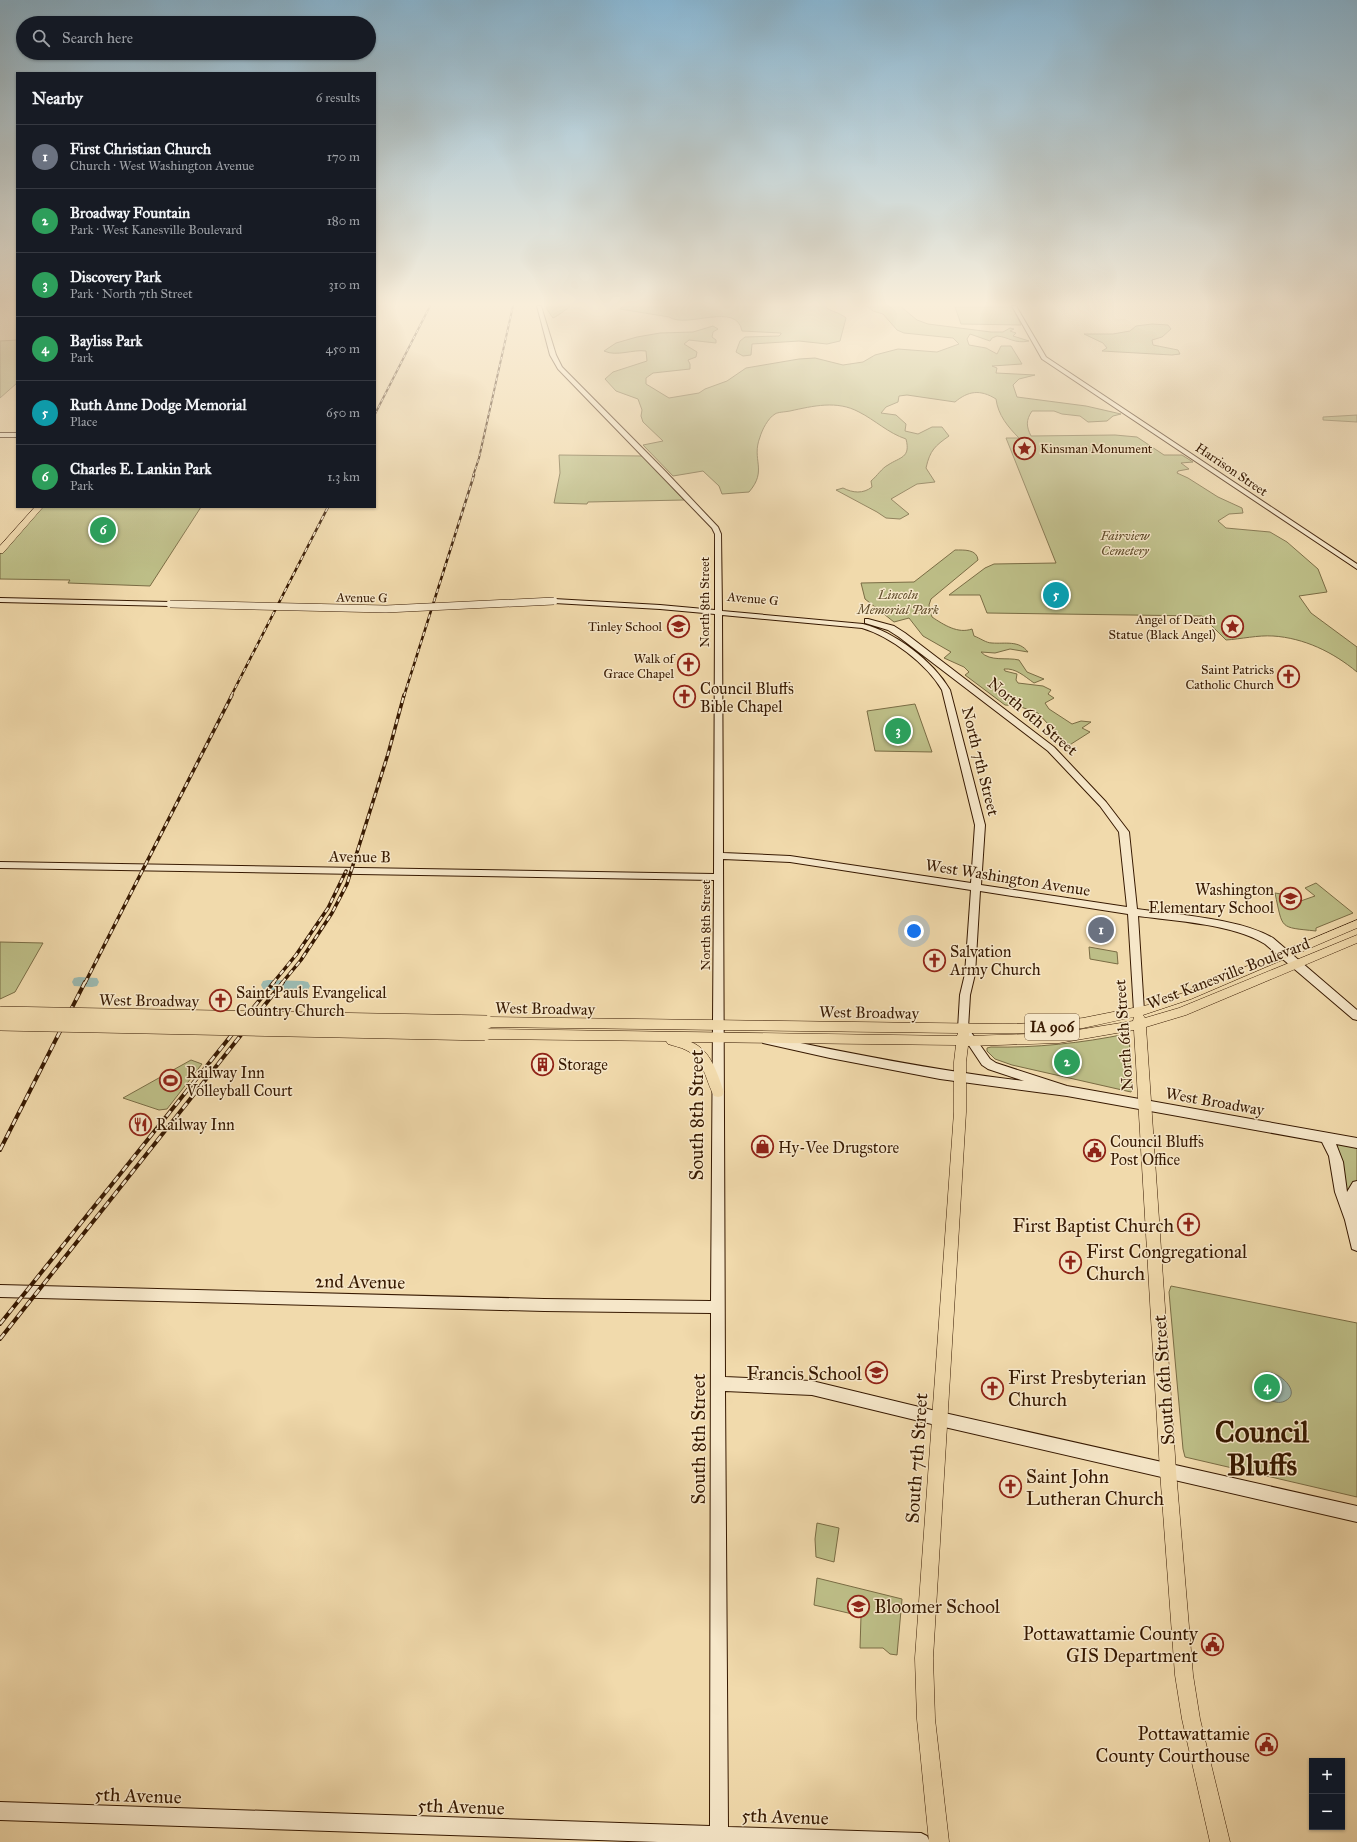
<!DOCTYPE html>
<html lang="en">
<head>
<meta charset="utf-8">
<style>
  body { margin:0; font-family:"IM FELL Great Primer",serif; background:#242831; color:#f1f3f6 }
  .controls { position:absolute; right:12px; bottom:12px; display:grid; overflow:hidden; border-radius:0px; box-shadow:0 1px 3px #0004 }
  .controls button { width:36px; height:36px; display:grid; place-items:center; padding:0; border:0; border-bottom:1px solid #363941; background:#171b24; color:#f1f3f6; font:20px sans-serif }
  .you { position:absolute; left:914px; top:931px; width:14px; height:14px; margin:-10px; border:3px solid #fff; border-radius:50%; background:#1a73e8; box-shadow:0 0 0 6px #1a73e833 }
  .badge { display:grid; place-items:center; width:26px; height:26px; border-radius:50%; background:#c59692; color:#fff; font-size:13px; font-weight:700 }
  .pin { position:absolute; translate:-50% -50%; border:2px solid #fff; box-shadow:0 1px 4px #0006 }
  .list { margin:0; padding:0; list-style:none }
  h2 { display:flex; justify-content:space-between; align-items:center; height:52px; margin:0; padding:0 16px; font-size:17px }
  h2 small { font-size:13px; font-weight:400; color:#9ea1a6 }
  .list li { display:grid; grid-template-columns:26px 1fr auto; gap:12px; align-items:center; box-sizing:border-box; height:64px; padding:0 16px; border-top:1px solid #363941 }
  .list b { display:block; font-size:15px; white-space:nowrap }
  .list p { margin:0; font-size:13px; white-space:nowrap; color:#9ea1a6 }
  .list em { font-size:13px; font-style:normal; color:#9ea1a6 }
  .icon { flex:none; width:22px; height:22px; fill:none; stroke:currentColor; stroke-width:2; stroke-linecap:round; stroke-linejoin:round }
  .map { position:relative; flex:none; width:1357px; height:1842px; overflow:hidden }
  .search { position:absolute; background:#171b24; box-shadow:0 1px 3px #0004; left:16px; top:16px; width:360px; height:44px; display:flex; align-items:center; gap:10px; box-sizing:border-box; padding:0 14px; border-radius:22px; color:#9ea1a6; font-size:15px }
  .panel { position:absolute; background:#171b24; box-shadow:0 1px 3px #0004; left:16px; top:72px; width:360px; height:436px; border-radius:0px }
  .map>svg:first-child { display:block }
</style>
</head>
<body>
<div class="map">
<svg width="1357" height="1842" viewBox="0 0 1357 1842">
  <rect width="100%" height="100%" fill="#f1daac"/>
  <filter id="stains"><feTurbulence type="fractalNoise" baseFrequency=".005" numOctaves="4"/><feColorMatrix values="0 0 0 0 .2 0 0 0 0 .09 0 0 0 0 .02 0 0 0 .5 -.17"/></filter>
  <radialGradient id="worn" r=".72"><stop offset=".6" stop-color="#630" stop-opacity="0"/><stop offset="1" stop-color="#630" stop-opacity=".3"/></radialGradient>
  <path fill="#bdbe87" stroke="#7a6c44" d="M546,306H569L570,307C564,310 560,315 553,318L548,311Z
    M638,306H824C831,312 839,312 846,318L840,341L827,344L799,341L752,344L751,355L743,356L736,352L740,341L745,337L779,336L781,334V333L742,331C737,301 687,329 669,317L620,309L622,307Z
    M867,306H900L917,320L928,324L991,332H1003L1010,328L1014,329L1010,331L1016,333L1013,336L1029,341C1014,344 1009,337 997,336L992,338L990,341L970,334L967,339L969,345L986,348L997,354L1001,346H1011L1022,364L992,366L997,368L996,373L1035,375L1019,379L1013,385L1017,397L1086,406L1121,414L1113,416L1107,421L1088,422L1080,416L1062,414L1054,411H1032C1026,420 1026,426 1031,436L1115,435L1137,437L1164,455H1182L1193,462L1181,463L1189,469L1178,471L1177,473L1188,478L1218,497L1242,508L1243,513L1229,514L1218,521L1226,528L1270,532L1287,542L1318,569L1327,592L1299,596L1311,613L1357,647V672C1333,652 1304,638 1273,636C1258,635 1241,639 1226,640L1202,616L987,613L980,595H949L985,568L994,564L1056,563L1006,438H1019C1008,427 998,415 996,399C980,389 968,391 955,402L907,395L899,396L898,402L886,407L881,413L896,415L906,424L905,431L918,434L932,427H942L949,436C935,446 930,450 926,468L935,482L917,484L891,499L909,514L900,519L886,518L877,512L836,490L843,488C853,493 863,494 872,487L871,481C877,476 882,468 888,465C900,457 911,458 906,439C888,433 875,420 859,412C837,400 813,406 790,411C785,412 778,412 775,414C768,418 762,430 760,437C751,460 768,470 749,492L722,494L719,486L703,471L673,476L643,445L663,441L643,422L641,416L642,410L638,399L616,391L605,379L613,372L647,361L646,351C633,349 617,357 604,351L616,343L637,337L660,333L693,332L713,326L718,329L713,332L712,337L716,340V343L689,340L684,344L697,352L696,357L688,360L690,364V369L653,373L646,378V384L669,398L699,393L705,389L727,381L746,368L799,359L815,358L843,365L863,362L875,355L898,349L937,352L959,344L953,338L904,333L897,330L883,314L873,311Z
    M955,307H1013L1021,325L961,324Z
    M1152,324L1168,325L1171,329L1162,337L1152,340L1153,345L1178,350L1180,354L1172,355L1102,351L1107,348L1103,343L1084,334H1113L1130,331L1136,326Z
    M17,340V383L0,398V341Z
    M1357,415V422L1323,420V417Z
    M559,455L643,456L684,500L588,502L587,504L554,503L560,473Z
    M39,507H201L150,586L68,583L70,580L0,579V552Z
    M955,550C964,550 977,549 978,560L931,599L929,605L932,617C944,625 958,634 972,629L974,636C980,638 986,643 992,643C1005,644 1019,640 1028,652L1010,649L995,653L981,652C990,662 1007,657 1019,660L1027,672L1044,679L1034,683C1024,676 1016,668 1004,669L1005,671L1017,674L1016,680L1018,683L1043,686L1051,690L1048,694L1054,698L1045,703L1049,709L1072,724L1081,721L1091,722L1082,728L1090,732L1068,746L1038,713L1018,706L1005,705L965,675L969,672L964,667L944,658L951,652L923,636L909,618L894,622L865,599L861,583L914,582Z
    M915,704L932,752L875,751L867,711Z
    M1316,883L1353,913L1316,928V931C1279,927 1283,930 1275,893L1281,894L1292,904L1315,896L1305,888Z
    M0,942L43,943L15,992L0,999Z
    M1089,947L1117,952L1118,964L1090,959Z
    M1126,1034L1129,1035L1132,1089L1131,1092L1012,1065L995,1059L987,1051V1048L991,1047C1036,1048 1082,1043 1126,1034Z
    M191,1060L202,1064L167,1109L159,1110L123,1098Z
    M1325,1137L1357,1143V1209L1345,1206Z
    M1171,1286L1357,1323V1497L1185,1457L1183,1449L1169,1292Z
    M817,1523L839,1528L834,1562L816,1557L815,1539Z
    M817,1578L902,1599L897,1655L890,1654L883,1648H860L861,1616L814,1605Z"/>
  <path fill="#9cbab1" stroke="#747a6b" d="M1266,1372C1281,1372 1302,1393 1285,1401C1269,1409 1245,1380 1266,1372Z"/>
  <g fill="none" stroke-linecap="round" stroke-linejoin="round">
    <path fill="#9cbab1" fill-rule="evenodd" d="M79,977L97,978L99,982L97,986L92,987L74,986L72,982L74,978Z
      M268,980L303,981L308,982L310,986L308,990L303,991L268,990L263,989L261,985L263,981Z"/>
    <defs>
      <path id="secondary" d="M537,306H541L556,355L562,367L666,472L718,527L721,534L722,611L863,624C895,632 933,661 950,690L985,825L981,885L1127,907L1119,832L1100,806L1048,751L899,637L888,630L865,623V619H868L894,626L905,633L1054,747L1106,802L1129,832L1137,909C1177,915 1239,918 1273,938L1357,1010V1020L1353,1019L1265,944C1234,924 1175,921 1138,916L1144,1011L1143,1014H1135L1134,1011L1128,914L980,891L975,974L970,995L968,1028L990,1059L996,1063L1067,1086L1357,1138V1148L1336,1144L1343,1162L1347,1192L1353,1182L1357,1181V1251L1352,1249L1345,1220L1335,1192L1329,1156L1322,1142L1067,1096L940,1079L830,1058L763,1043L761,1040L763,1037L767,1036C852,1054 938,1071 1024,1081L988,1069L982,1065L958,1029L960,995L965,974L971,890L790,862L723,859L725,1377L812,1381L940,1412L1357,1506V1522L940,1426L812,1395L725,1391L728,1827L921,1833L927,1836L930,1842H658L0,1820V1802L710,1826L711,1313L544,1311L0,1297V1285L544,1299L711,1301L714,880L0,868V862L714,874L715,614L660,609L554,603L550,601L554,599L660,605L715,610V534L712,528L558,369L550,355ZM722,615L862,628C890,636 927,664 942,690L975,825L971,883L790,856L723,853Z
        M1012,306H1016L1046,357L1357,564V569L1042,359Z
        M0,433H17V437H0Z
        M0,598L170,602L174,604L170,606L0,602Z"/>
      <path id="primary" d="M35,507H43L3,553H0V546Z
        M1357,920V928L1191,999L1143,1015L1145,1018L1179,1008L1357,935V943L1186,1015L1146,1027L1176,1471L1193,1675L1200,1719L1230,1842H1210L1182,1719L1175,1675L1160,1471L1134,1030L1059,1043L968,1046L966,1062V1112L933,1658L935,1719L949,1842H929L917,1719L915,1658L954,1112V1062L956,1045L691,1042C711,1050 717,1073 724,1092L722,1096L718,1097L714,1096C705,1079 704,1059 686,1050C680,1047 674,1046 668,1044L666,1041L485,1039L481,1037L479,1034L481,1031L485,1029L957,1036L958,1033L487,1027L483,1025L481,1022L483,1019L487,1017L1003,1024L1041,1023L1083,1018L1148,1005L1183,993ZM1134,1017L1133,1021L1059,1033L969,1036V1033H1041L1083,1028Z"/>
    </defs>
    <use href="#secondary" stroke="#371901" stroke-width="2"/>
    <use href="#primary" stroke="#371901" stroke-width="1"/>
    <use href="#secondary" fill="#f6e7c9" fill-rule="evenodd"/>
    <use href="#primary" fill="#f1daac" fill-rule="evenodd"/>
    <defs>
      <path id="rail-far3" d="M375,307L378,306
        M375,414L430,306
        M473,476L479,458L513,306"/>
      <path id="rail-far2" d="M231,696L328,507
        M404,696L474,475"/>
      <path id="rail-far1" d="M85,983L232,695
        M273,983L296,955L328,908L346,871
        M282,983L301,960L332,913L347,884L388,754L404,695"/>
      <path id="rail" d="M0,1150L85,982
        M0,1324L274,982
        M0,1339L283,982"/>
    </defs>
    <use href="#rail-far3" stroke="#371901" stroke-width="2"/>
    <use href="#rail-far2" stroke="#371901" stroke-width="2.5"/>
    <use href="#rail-far1" stroke="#371901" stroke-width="3.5"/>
    <use href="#rail" stroke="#371901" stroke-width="4"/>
    <use href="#rail-far3" stroke="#f6e7c9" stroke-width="1" stroke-dasharray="3.5" stroke-linecap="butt"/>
    <use href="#rail-far2" stroke="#f6e7c9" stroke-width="1.5" stroke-dasharray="4.5" stroke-linecap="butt"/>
    <use href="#rail-far1" stroke="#f6e7c9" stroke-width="2" stroke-dasharray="5.5" stroke-linecap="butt"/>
    <use href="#rail" stroke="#f6e7c9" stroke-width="2.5" stroke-dasharray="7" stroke-linecap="butt"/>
    <defs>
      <path id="secondary-bridge" d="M170,604L386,609L554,601"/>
      <path id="primary-bridge" d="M0,1013L487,1022
        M0,1024L485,1034"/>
    </defs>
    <use href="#secondary-bridge" stroke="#371901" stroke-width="8" stroke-linecap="butt"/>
    <use href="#primary-bridge" stroke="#371901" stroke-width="14" stroke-linecap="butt"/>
    <use href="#secondary-bridge" stroke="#f6e7c9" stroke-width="7"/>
    <use href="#primary-bridge" stroke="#f1daac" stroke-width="13"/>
  </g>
  <linearGradient id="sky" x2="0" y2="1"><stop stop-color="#89b6d2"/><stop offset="0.54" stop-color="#f9eeda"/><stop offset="1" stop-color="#f9eeda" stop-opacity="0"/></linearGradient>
  <rect width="1357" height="564" fill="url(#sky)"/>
  <defs>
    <symbol id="sight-ring" viewBox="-11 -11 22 22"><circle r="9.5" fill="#f6e7c9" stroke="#8f2418" stroke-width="1.5"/><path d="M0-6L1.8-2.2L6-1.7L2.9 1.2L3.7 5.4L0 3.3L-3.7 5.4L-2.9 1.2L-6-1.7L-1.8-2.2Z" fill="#8f2418"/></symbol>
    <symbol id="school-ring" viewBox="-11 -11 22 22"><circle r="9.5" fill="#f6e7c9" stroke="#8f2418" stroke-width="1.5"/><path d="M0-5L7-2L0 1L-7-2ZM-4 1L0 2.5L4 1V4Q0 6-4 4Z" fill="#8f2418"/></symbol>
    <symbol id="church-ring" viewBox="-11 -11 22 22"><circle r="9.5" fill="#f6e7c9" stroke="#8f2418" stroke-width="1.5"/><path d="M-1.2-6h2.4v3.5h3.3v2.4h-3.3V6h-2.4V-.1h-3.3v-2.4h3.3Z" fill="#8f2418"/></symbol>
    <symbol id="building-ring" viewBox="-11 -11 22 22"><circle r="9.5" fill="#f6e7c9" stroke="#8f2418" stroke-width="1.5"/><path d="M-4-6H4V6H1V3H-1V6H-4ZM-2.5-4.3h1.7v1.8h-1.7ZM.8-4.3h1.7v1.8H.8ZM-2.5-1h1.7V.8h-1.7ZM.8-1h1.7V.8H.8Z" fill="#8f2418"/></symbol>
    <symbol id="stadium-ring" viewBox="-11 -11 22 22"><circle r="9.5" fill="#f6e7c9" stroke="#8f2418" stroke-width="1.5"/><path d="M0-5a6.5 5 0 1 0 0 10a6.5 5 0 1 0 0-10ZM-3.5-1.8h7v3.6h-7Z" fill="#8f2418"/></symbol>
    <symbol id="restaurant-ring" viewBox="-11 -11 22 22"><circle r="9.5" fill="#f6e7c9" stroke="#8f2418" stroke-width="1.5"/><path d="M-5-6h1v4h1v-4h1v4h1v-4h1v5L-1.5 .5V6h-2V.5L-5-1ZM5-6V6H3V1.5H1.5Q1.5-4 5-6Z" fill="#8f2418"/></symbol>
    <symbol id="shop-ring" viewBox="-11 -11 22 22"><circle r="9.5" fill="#f6e7c9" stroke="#8f2418" stroke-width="1.5"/><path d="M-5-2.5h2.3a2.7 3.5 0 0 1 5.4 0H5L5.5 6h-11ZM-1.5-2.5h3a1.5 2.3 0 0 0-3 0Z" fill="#8f2418"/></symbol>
    <symbol id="civic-ring" viewBox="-11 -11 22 22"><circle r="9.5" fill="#f6e7c9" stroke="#8f2418" stroke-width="1.5"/><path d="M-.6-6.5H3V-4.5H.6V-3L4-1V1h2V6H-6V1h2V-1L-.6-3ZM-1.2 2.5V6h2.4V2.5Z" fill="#8f2418"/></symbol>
  </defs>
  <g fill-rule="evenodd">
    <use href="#sight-ring" x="1012" y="436" width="25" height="25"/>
    <use href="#school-ring" x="666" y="614" width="25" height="25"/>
    <use href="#sight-ring" x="1220" y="614" width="25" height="25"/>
    <use href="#church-ring" x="676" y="652" width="25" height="25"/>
    <use href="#church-ring" x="1276" y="664" width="25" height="25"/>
    <use href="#church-ring" x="672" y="684" width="25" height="25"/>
    <use href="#school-ring" x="1278" y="886" width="25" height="25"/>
    <use href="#church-ring" x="922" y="948" width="25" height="25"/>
    <use href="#church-ring" x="208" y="988" width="25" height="25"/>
    <use href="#building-ring" x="530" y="1052" width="25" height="25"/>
    <use href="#stadium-ring" x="158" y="1068" width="25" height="25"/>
    <use href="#restaurant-ring" x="128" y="1112" width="25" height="25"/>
    <use href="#shop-ring" x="750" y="1134" width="25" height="25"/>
    <use href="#civic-ring" x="1082" y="1138" width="25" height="25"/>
    <use href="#church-ring" x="1176" y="1212" width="25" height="25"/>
    <use href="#church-ring" x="1058" y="1250" width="25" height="25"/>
    <use href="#school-ring" x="864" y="1360" width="25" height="25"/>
    <use href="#church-ring" x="980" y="1376" width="25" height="25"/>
    <use href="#church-ring" x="998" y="1474" width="25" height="25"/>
    <use href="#school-ring" x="846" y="1594" width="25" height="25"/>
    <use href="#civic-ring" x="1200" y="1632" width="25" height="25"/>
    <use href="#civic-ring" x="1254" y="1732" width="25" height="25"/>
  </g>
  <g text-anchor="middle" stroke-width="3" stroke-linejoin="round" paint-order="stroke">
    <g font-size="13" fill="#371901" stroke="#f6e7c9" text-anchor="end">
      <text x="1040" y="453" text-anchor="start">Kinsman Monument</text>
      <text x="1216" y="624">Angel of Death<tspan x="1216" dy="15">Statue (Black Angel)</tspan></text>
      <text x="662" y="631">Tinley School</text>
      <text x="674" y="663">Walk of<tspan x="674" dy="15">Grace Chapel</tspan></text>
      <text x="1274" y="674">Saint Patricks<tspan x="1274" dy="15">Catholic Church</tspan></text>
    </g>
    <g font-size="13" fill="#371901" stroke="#f6e7c9">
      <text transform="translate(1232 469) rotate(34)" y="5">Harrison Street</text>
      <text transform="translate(362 597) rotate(1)" y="5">Avenue G</text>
      <text transform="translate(753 598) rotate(5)" y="5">Avenue G</text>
      <text transform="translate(704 602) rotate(-90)" y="5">North 8th Street</text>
      <text transform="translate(705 925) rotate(-90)" y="5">North 8th Street</text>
    </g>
    <g font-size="13" font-style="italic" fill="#5f4b29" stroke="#f6e7c9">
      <text x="1125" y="540">Fairview<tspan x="1125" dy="15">Cemetery</tspan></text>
      <text x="898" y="599">Lincoln<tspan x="898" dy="15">Memorial Park</tspan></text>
    </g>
    <rect fill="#f6e7c9" stroke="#70573d" stroke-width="1" x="1025" y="1014" width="54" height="26" rx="3"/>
    <g font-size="15" font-weight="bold" fill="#371901">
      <text x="1052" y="1032">IA 906</text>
    </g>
    <g font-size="16" fill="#371901" stroke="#f6e7c9" text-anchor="start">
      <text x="700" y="694">Council Bluffs<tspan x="700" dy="18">Bible Chapel</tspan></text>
      <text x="1274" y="895" text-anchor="end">Washington<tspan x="1274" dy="18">Elementary School</tspan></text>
      <text x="950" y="957">Salvation<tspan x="950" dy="18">Army Church</tspan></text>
      <text x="236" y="998">Saint Pauls Evangelical<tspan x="236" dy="18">Country Church</tspan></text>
      <text x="558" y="1070">Storage</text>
      <text x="186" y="1078">Railway Inn<tspan x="186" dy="18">Volleyball Court</tspan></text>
      <text x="156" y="1130">Railway Inn</text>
      <text x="1110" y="1147">Council Bluffs<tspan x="1110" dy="18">Post Office</tspan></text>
      <text x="778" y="1153">Hy-Vee Drugstore</text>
    </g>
    <g font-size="16" fill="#371901" stroke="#f6e7c9">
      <text transform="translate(1033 716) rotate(40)" y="6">North 6th Street</text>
      <text transform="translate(981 761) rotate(76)" y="6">North 7th Street</text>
      <text transform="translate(360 856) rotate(1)" y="6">Avenue B</text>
      <text transform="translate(1008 877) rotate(9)" y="6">West Washington Avenue</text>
      <text transform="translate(1228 973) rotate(-21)" y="6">West Kanesville Boulevard</text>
      <text transform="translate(149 1000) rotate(1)" y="6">West Broadway</text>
      <text transform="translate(545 1008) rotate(1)" y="6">West Broadway</text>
      <text transform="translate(869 1012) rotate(1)" y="6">West Broadway</text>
      <text transform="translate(1123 1035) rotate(-94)" y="6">North 6th Street</text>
      <text transform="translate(1215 1101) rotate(10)" y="6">West Broadway</text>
    </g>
    <g font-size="19" fill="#371901" stroke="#f6e7c9">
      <text transform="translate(696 1115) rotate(-90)" y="7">South 8th Street</text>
      <text transform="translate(360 1281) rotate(1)" y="7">2nd Avenue</text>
      <text transform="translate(1163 1380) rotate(-94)" y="7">South 6th Street</text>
      <text transform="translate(698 1439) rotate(-90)" y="7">South 8th Street</text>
      <text transform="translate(916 1458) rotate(-86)" y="7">South 7th Street</text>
      <text transform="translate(138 1795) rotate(2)" y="7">5th Avenue</text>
      <text transform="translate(461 1806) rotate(2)" y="7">5th Avenue</text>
      <text transform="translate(785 1816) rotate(2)" y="7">5th Avenue</text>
    </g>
    <g font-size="19" fill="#371901" stroke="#f6e7c9" text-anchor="end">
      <text x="1174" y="1232">First Baptist Church</text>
      <text x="1086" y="1258" text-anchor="start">First Congregational<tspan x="1086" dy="22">Church</tspan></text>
      <text x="862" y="1380">Francis School</text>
      <text x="1008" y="1384" text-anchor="start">First Presbyterian<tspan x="1008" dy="22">Church</tspan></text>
      <text x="1026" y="1483" text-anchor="start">Saint John<tspan x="1026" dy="22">Lutheran Church</tspan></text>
      <text x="874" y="1613" text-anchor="start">Bloomer School</text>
      <text x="1198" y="1640">Pottawattamie County<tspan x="1198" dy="22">GIS Department</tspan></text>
      <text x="1250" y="1740">Pottawattamie<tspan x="1250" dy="22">County Courthouse</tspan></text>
    </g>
    <g font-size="29" font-weight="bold" fill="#371901" stroke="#f6e7c9">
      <text x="1262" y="1442">Council<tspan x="1262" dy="33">Bluffs</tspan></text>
    </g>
  </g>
  <rect width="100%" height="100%" filter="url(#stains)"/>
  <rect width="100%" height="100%" fill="url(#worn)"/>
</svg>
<div class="controls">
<button>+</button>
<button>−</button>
</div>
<div class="you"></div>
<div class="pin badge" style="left:1101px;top:930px;background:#6b7280">1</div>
<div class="pin badge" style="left:1067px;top:1062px;background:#2e9e5b">2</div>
<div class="pin badge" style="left:898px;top:731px;background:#2e9e5b">3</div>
<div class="pin badge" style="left:1267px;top:1387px;background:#2e9e5b">4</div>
<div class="pin badge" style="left:1056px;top:595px;background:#0f9aa8">5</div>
<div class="pin badge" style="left:103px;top:530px;background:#2e9e5b">6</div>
<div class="search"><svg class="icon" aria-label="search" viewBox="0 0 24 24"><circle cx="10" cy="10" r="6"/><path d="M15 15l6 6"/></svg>Search here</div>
<section class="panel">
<h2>Nearby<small>6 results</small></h2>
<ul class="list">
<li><span class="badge" style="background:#6b7280">1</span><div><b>First Christian Church</b><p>Church · West Washington Avenue</p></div><em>170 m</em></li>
<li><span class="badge" style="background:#2e9e5b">2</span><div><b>Broadway Fountain</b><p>Park · West Kanesville Boulevard</p></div><em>180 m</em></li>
<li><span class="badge" style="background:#2e9e5b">3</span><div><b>Discovery Park</b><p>Park · North 7th Street</p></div><em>310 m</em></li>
<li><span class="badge" style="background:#2e9e5b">4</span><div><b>Bayliss Park</b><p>Park</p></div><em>450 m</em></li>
<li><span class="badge" style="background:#0f9aa8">5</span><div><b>Ruth Anne Dodge Memorial</b><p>Place</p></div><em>650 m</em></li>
<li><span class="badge" style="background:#2e9e5b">6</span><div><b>Charles E. Lankin Park</b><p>Park</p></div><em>1.3 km</em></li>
</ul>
</section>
</div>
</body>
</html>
